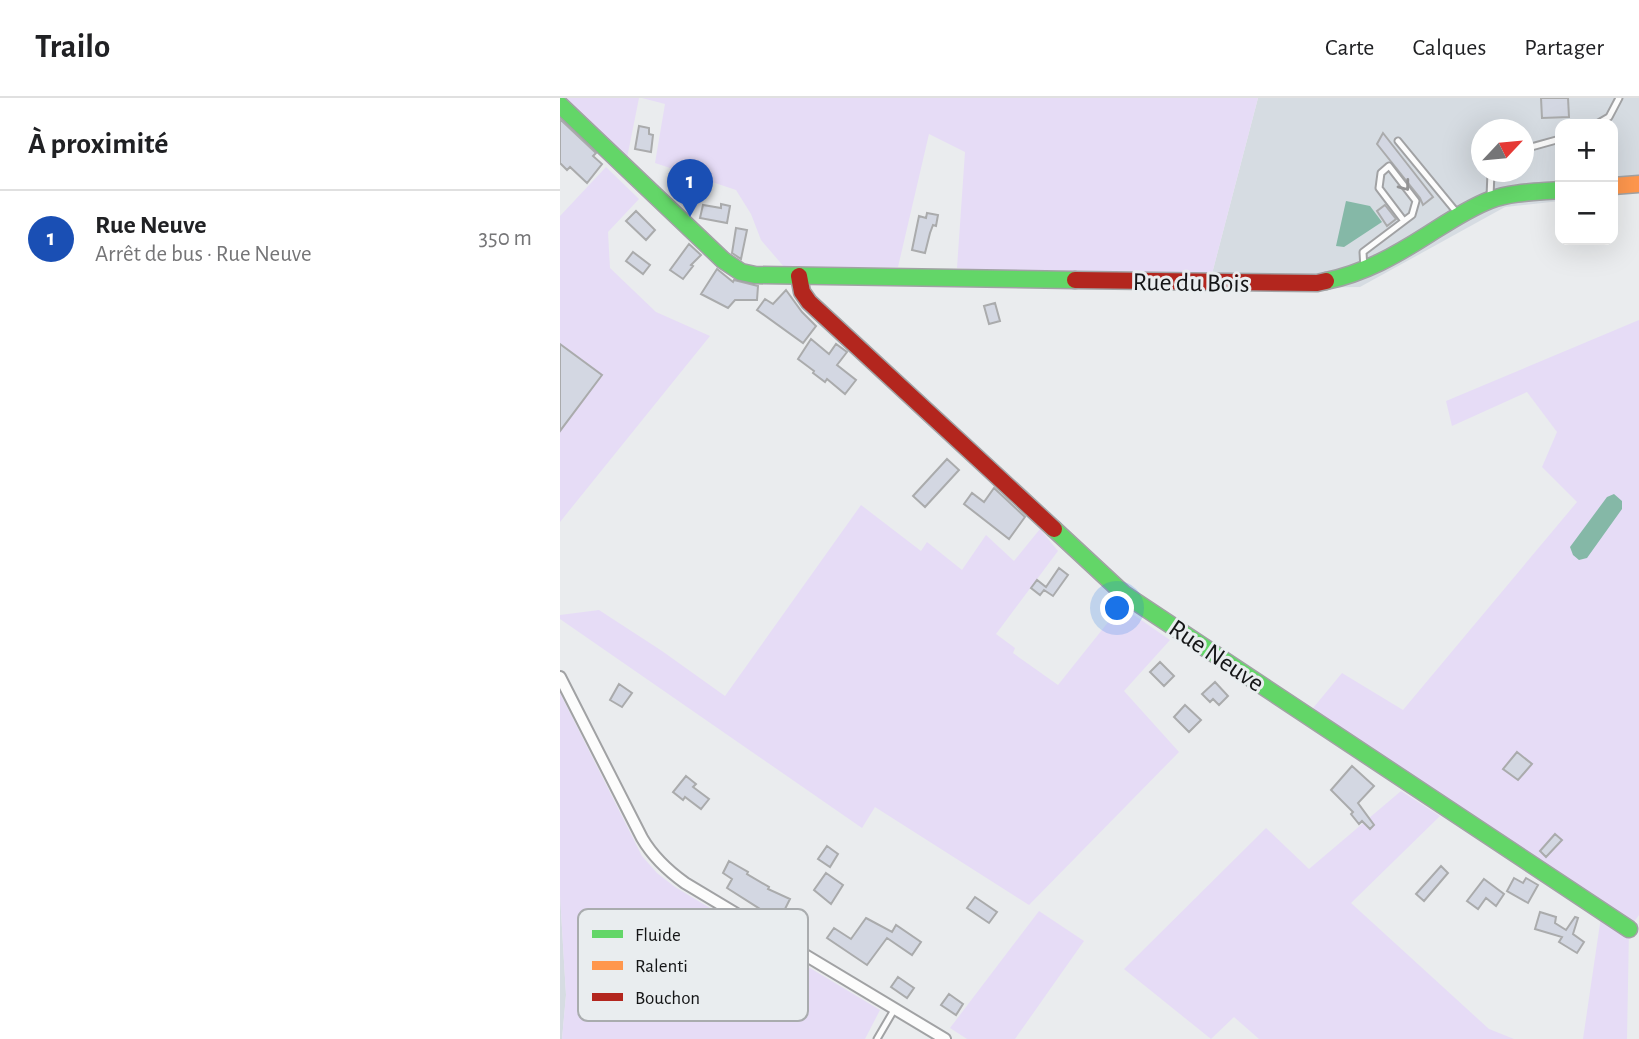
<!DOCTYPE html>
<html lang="fr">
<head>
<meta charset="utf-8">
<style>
  body { margin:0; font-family:"Alegreya Sans",sans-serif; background:#f2f2f2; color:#202124 }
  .controls { position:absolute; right:21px; top:21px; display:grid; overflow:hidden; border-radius:14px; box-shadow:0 7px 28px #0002 }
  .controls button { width:63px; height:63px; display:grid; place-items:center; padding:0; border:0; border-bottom:2px solid #e0e0e0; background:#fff; color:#202124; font:35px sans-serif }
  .compass { position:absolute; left:911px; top:21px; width:63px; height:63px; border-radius:50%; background:#fff; box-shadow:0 7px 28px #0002; rotate:64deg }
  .you { position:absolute; left:558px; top:511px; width:24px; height:24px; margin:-18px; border:5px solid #fff; border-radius:50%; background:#1a73e8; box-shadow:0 0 0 10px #1a73e833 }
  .badge { display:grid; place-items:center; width:46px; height:46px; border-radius:50%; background:#111827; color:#fff; font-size:23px; font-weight:700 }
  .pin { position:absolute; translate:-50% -58px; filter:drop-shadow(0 2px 4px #0008) }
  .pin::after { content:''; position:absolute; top:37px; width:24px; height:21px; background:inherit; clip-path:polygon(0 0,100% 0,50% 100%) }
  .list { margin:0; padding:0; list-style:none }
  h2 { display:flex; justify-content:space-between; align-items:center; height:91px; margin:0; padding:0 28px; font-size:30px }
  h2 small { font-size:23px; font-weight:400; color:#757577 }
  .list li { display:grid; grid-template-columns:46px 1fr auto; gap:21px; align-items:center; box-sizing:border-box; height:98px; padding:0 28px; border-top:2px solid #e0e0e0 }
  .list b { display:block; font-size:26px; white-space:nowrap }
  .list p { margin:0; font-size:23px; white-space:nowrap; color:#757577 }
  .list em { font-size:23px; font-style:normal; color:#757577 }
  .map { position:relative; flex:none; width:1079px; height:941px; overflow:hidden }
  header { display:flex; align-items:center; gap:42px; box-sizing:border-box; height:98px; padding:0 35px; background:#fff; border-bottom:2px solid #e0e0e0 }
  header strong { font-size:33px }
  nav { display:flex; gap:38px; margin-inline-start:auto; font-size:24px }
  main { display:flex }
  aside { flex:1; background:#fff }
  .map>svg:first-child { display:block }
</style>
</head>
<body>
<header>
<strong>Trailo</strong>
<nav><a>Carte</a><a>Calques</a><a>Partager</a></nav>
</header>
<main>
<aside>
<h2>À proximité<small></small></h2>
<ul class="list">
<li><span class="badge" style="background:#1a4fb4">1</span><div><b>Rue Neuve</b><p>Arrêt de bus · Rue Neuve</p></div><em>350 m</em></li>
</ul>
</aside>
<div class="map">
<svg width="1079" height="941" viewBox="0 0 1079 941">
  <rect width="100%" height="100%" fill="#eaecee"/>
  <path fill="#d6dce2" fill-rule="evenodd" d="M698,0H1079V94L1053,97V26H1000V103L945,109L800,189L648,191ZM922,32H964V74H922Z
    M0,797L6,897L2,941H0Z"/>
  <path fill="#e6dcf6" d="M2,0H79L67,60Z
    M82,0H698L648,191L397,170L405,54L369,36L338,169L225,170L201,142L191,116L176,92L95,65L105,6Z
    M46,69L79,101L48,134L50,170L96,214L150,238L0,424V118Z
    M1079,222V817L1069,831L1067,941H1023L1042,812L749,615L782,575L843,612L1017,404L982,369L997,334L967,294L892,328L886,303Z
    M301,407L361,453L367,444L402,472L426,437L454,463L480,431L498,453L436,536L455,550L453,555L498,587L561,508L610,542L564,593L619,654L469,807L315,709L302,730L0,521V517L39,512L102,553L165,598Z
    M0,595L82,758L97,775L115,789L320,912L305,941H2L6,897L0,797Z
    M841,693L880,718L791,805L929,931L954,941H699L674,919L651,941L564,871L706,730L749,771Z
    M479,813L524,843L455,941H407L390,930Z"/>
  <path fill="#85b8a7" d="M786,103L810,108L822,124L784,149L776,148Z
    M1054,396L1062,403V411L1027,460L1019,462L1013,457L1010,449L1047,399Z"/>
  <path fill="#d3d7e2" stroke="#aaabac" stroke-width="2" d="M981,0H1008L1009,19L982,20Z
    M0,21L36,55L33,58L42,66L27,85L10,69L7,72L0,65Z
    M79,28L89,30V36L93,37L91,54L75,51Z
    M823,35L873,99L863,107L860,100L817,46Z
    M161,106L170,108L167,125L140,120L143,107L161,110Z
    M825,107L836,121L827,128L817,113Z
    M76,113L95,132L86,142L66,123Z
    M367,115L378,117L376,128L373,127L370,135L365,155L352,152L359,118L366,120Z
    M176,130L187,132L181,161L172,155Z
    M129,146L141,157L131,167L133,168L123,181L110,172Z
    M73,154L90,167L83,176L66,163Z
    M157,171L173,184L174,182L198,188L197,202H175L168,210L141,196Z
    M226,192L242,214L256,228L243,245L197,212L205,201L213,206Z
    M435,205L440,223L429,226L424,208Z
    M251,241L269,256L276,246L287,254L277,267L296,282L285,296L267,281L265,284L253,275L254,273L238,261Z
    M0,246L42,277L0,333Z
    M387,361L399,372L365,409L353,398Z
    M434,390L465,419L449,441L404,406L412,395L424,404Z
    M499,470L508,477L493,498L484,492L480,497L471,490L477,482L486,489Z
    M600,564L614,578L604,588L590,574Z
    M655,584L668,598L659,607L653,601L650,604L642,596Z
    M59,586L72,595L62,609L50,602Z
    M625,607L641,622L629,634L614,619Z
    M957,654L972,666L958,682L943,671Z
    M792,668L814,688L798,705L814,727L810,731L802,723L799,726L791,716L793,714L771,692Z
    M126,678L136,686L133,689L149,701L141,711L125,699L123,702L113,694Z
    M995,736L1002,742L986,759L980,753Z
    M267,748L278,756L270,769L258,761Z
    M169,763L188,774L187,776L209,789L208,791L230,801L219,823L167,790L172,781L163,775Z
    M881,768L888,775L864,803L856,796Z
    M266,775L283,787L271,806L254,792Z
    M954,780L963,785L966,780L978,787L968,805L947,793Z
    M924,781L944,796L936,808L926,800L918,811L907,803Z
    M415,799L437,814L429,825L407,810Z
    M980,814L996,819L995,825L1006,832L1015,819L1018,820L1013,836L1024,844L1017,855L999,844L1002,839L975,831Z
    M306,820L332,834L336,827L361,844L352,857L327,840L307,867L267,840L274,830L291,841Z
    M338,879L354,890L347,900L331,889Z
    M389,896L403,906L396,917L381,907Z"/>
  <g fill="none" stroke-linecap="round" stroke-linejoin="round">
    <defs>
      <path id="lane" d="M1037,26L1049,19L1059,0
        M838,43L898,116
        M964,51L1000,41
        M930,99L931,74
        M804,171L803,154L852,117L856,103L829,68L821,75L819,90L844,123
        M317,941L334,912"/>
      <path id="street" d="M0,579L82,740C93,759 107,772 125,785L385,941"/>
      <path id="fast" d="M0,7L163,162L181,174L195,177L515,182
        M766,183C805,175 836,157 869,136C888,124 909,110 930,102C952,94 977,94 1000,92
        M494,431L564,496L1069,831"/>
      <path id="slow" d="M1053,88L1079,86"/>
      <path id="jam" d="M239,178L242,194L249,204L494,431
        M515,182L757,185L766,183"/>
    </defs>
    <use href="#lane" stroke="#a1a2a4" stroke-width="9"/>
    <use href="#street" stroke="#a1a2a4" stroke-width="14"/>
    <use href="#fast" stroke="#a1a2a4" stroke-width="19"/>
    <use href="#slow" stroke="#a1a2a4" stroke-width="19"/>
    <use href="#jam" stroke="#a1a2a4" stroke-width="19"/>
    <use href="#lane" stroke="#fcfcfc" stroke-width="5"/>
    <use href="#street" stroke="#fcfcfc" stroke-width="10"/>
    <use href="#fast" stroke="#63d668" stroke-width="16"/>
    <use href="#slow" stroke="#ff974d" stroke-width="16"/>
    <use href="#jam" stroke="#b3261e" stroke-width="16"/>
  </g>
  <defs><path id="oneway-chevron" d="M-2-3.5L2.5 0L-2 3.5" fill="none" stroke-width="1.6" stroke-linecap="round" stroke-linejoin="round" transform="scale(1.75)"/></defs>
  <use stroke="#949495" href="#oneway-chevron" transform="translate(845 88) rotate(53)"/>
  <g text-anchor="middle" stroke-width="6" stroke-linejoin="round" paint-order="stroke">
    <g font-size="26" fill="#151617" stroke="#e9edef">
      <text transform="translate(631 184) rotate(1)" y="9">Rue du Bois</text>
      <text transform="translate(657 557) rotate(34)" y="9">Rue Neuve</text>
    </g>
  </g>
  <rect x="18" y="811" width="230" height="112" rx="10" fill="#e9edef" stroke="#a9acae" stroke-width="2"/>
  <rect x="32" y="832" width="31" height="8" fill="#63d668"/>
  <rect x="32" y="863" width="31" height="9" fill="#ff974d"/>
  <rect x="32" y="895" width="31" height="8" fill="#b3261e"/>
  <g font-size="19" fill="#151617">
    <text x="75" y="843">Fluide</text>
    <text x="75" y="874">Ralenti</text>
    <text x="75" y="906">Bouchon</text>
  </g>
</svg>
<div class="controls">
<button>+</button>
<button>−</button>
</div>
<svg class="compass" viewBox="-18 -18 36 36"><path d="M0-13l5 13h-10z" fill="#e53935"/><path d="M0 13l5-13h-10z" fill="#757577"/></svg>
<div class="you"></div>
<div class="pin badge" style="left:130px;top:119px;background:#1a4fb4">1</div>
</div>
</main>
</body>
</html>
